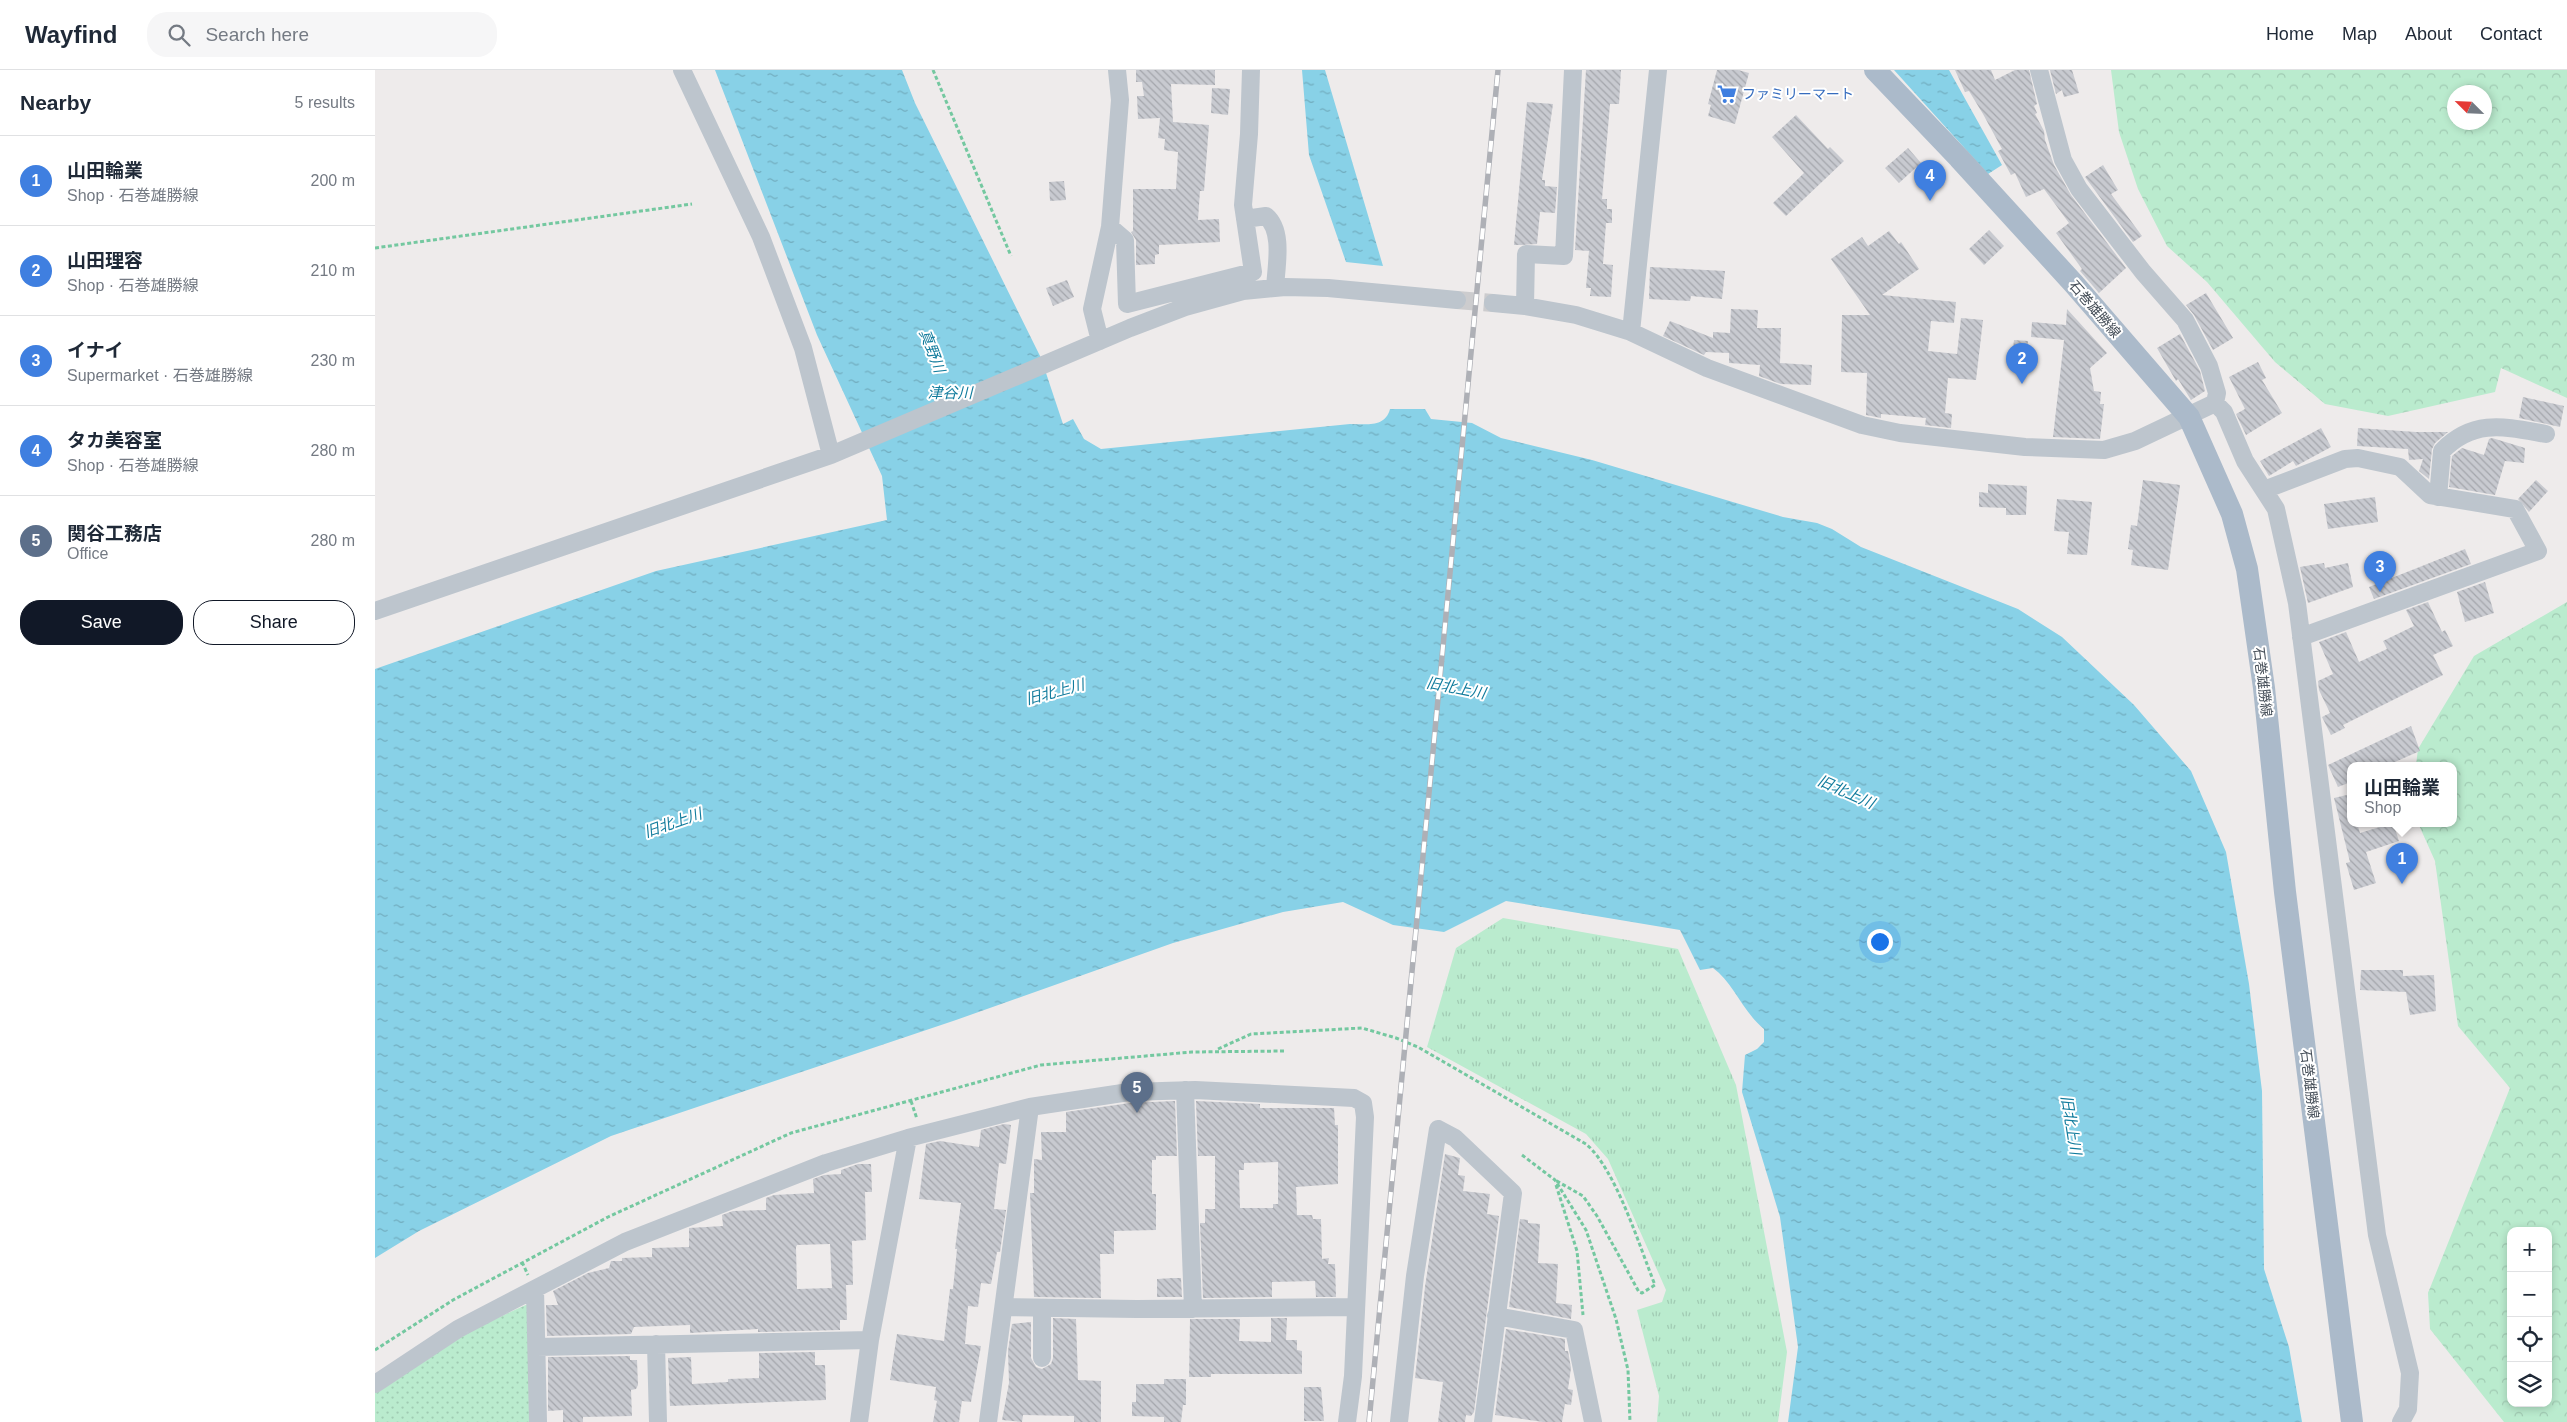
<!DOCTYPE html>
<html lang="en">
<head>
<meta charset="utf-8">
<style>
  body { margin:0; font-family:Helvetica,"Noto Sans JP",sans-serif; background:#f6f6f7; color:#1f2937 }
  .controls { position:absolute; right:15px; bottom:15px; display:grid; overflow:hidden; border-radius:10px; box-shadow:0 2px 8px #0003 }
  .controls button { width:45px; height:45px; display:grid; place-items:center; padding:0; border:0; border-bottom:1px solid #e0e1e3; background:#fff; color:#1f2937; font:25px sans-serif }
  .compass { position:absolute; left:2072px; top:15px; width:45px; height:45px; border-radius:50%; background:#fff; box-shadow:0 2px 8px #0003; rotate:294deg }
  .you { position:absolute; left:1504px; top:871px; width:18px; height:18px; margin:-12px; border:4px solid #fff; border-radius:50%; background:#1a73e8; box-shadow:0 0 0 8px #1a73e833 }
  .badge { display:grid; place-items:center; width:32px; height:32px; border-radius:50%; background:#111827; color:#fff; font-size:16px; font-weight:700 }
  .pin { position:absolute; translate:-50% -41px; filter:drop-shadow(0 1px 2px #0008) }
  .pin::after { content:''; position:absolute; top:26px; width:18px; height:15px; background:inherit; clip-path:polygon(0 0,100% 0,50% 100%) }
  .popup { position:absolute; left:1972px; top:692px; width:110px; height:65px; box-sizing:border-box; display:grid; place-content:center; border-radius:10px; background:#fff; filter:drop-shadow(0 1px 4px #0005); font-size:16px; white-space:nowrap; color:#747a83 }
  .popup b { font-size:19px; color:#1f2937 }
  .popup::after { content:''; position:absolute; left:50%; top:100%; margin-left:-10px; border:10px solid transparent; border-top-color:#fff }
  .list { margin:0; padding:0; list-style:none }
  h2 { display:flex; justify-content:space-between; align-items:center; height:65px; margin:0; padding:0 20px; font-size:21px }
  h2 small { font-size:16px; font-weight:400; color:#747a83 }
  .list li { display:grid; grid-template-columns:32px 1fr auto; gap:15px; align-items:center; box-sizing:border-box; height:90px; padding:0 20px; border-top:1px solid #e0e1e3 }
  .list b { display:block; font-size:19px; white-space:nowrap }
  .list p { margin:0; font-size:16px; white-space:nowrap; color:#747a83 }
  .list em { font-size:16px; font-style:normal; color:#747a83 }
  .actions { display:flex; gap:10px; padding:15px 20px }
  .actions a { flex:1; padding:11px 0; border:1px solid #111827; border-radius:20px; text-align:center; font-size:18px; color:#111827 }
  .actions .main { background:#111827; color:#fff }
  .icon { flex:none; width:28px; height:28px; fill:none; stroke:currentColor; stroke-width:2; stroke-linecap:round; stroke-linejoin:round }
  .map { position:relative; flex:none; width:2192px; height:1352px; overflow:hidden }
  header { display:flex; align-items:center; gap:30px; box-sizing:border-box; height:70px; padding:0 25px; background:#fff; border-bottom:1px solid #e0e1e3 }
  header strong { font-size:24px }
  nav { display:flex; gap:28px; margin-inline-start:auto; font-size:18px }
  .search { width:350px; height:45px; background:#f6f6f7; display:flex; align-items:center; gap:12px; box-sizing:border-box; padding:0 18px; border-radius:20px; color:#747a83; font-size:19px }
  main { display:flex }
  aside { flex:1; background:#fff }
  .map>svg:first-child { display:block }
</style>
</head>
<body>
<header>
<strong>Wayfind</strong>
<div class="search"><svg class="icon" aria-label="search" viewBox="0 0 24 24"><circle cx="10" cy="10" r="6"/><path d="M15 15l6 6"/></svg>Search here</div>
<nav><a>Home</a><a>Map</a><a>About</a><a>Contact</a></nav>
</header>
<main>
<aside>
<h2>Nearby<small>5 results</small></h2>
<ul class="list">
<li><span class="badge" style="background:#3f7fe0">1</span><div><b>山田輪業</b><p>Shop · 石巻雄勝線</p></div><em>200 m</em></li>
<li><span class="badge" style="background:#3f7fe0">2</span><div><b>山田理容</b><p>Shop · 石巻雄勝線</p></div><em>210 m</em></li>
<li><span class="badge" style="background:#3f7fe0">3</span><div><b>イナイ</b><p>Supermarket · 石巻雄勝線</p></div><em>230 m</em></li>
<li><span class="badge" style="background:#3f7fe0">4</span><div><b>タカ美容室</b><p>Shop · 石巻雄勝線</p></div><em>280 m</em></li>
<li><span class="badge" style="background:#5c6f8a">5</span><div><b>関谷工務店</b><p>Office</p></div><em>280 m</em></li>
</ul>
<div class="actions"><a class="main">Save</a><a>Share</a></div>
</aside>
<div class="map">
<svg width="2192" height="1352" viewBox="0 0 2192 1352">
  <defs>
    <pattern id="grass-tufts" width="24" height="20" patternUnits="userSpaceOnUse" patternTransform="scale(1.25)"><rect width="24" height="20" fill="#baebce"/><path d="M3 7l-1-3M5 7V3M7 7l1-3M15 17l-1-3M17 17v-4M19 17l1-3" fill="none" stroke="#a1cbb3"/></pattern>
    <pattern id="forest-crowns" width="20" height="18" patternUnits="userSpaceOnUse" patternTransform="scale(1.25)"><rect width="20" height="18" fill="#baebce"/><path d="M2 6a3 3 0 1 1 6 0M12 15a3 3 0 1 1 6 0" fill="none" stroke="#a1cbb3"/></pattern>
    <pattern id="park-dots" width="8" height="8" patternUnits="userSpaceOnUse" patternTransform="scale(1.25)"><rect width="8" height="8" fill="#baebce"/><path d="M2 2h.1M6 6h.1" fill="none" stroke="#a1cbb3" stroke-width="1.8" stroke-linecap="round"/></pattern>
    <pattern id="water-ripples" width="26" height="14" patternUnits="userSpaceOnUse" patternTransform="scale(1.25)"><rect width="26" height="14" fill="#88d1e7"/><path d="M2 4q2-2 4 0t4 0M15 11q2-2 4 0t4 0" fill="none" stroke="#71acbe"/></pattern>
    <pattern id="building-back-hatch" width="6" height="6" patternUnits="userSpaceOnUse" patternTransform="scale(1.25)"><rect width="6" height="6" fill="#c8cad0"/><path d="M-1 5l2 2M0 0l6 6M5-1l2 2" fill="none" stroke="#a4a6ac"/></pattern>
  </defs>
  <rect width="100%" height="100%" fill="#eeebeb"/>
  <path fill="url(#grass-tufts)" d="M1128,848L1303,879L1361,1015L1412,1282L1403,1352H1282L1284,1326L1262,1240L1287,1232L1291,1220L1233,1089L1211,1064L1052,977L1081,878Z"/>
  <path fill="url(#forest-crowns)" fill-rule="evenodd" d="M1736,0H2192V328L2126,298L2120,322L2013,346L1950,334L1900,292L1832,212L1792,176L1763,119L1744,62ZM2080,22H2110V52H2080Z
    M2192,532V1352H2129L2055,1259L2053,1223L2135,1018L2083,956L2060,791L2043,753H2078V695H2041L2043,679L2099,586ZM2136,1161H2173V1333H2136Z"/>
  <path fill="url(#park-dots)" d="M153,1234L155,1352H0V1323L96,1260Z"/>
  <path fill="url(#water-ripples)" d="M340,0H527L540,33L666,288L688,354L698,349L709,369L726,379L975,354C991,354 1010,358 1015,339H1050L1056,349L1097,353L1126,368L1217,390L1408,447L1442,453L1457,459L1486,477L1643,539L1687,567L1759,635L1816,701L1851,782L1874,914L1887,1021L1889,1199L1914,1277L1927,1352H1413L1423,1277L1405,1147L1367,1022L1370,985L1382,979L1389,972V959C1367,941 1358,912 1338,898L1325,900L1305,860L1131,831L1069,862L1018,855L968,832L908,842L798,873L581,950L236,1066L44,1161L0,1188V599L281,501L512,450L507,406L442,265Z
    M927,0H950L1008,196L971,192L934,85Z
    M1519,0H1574L1627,95L1613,104Z"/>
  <path fill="url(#building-back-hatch)" fill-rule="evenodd" d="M761,0H840V15L796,14L798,52L834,55L829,121H825L823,150L844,149L845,172L784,175V184L780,185V194L761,195V170L756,162L758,161V119H801L803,82L789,80L790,69L783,68L785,48L763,49L762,26H769L767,12H761Z
    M1211,0H1246L1244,34H1235L1227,129H1232V139H1237V153H1231L1228,194L1238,195L1236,227L1215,226L1216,218H1211L1214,181L1200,180Z
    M1342,0H1363L1374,3L1360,54L1333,46L1336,35L1333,34Z
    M1580,0H1616L1620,10L1640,0H1654L1662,34L1659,36L1662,43L1660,44L1669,61L1670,70L1679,95L1696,125L1751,198L1724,223L1705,201L1707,199L1681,163L1694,153L1669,119L1651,127L1640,103L1636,105L1623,81L1627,79L1608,44L1594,21L1590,22Z
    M1675,0H1697L1704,23L1689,27L1687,20L1681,24Z
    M837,18L855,19L853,45L836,43Z
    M1152,32L1178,34L1167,110H1170V116L1182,117L1180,143L1165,142L1162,174L1146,175H1139Z
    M1421,45L1453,79L1455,77L1469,91L1411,146L1398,133L1429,103L1397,67Z
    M1533,78L1546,93L1524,113L1510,98Z
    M1728,95L1743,120L1736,124L1767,166L1758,172L1710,107Z
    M689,111L691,130L675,131L674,112Z
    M1614,160L1629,176L1609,195L1594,179Z
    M1514,161L1524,174L1526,172L1544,199L1507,225L1581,232L1579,253L1556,251L1553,281L1582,284L1586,248L1608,250L1601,310L1573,308L1570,343L1577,344L1576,358L1550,355L1551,348L1506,344V348L1491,345L1492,303L1466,302L1467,245H1495L1456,189L1487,167L1493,176Z
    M1275,197L1350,201L1347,229L1316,226L1315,231L1274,229Z
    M692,210L699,227L678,236L671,218Z
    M1831,223L1858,268L1838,280L1819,245L1811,235Z
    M1356,239L1383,240L1382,258H1406L1405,293L1437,295L1436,315L1406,314L1384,306L1385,295L1354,293V283L1331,282L1329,285L1288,266L1295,251L1338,268V262L1355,263Z
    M1692,239L1732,283L1715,298L1719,321L1726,322L1725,334H1729L1725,369L1678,367L1689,270L1656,267L1657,252L1691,255Z
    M1805,264L1825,301L1830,321L1816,330L1803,309L1801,311L1782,278Z
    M1639,270L1653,271L1651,289L1637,288Z
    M1883,292L1891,308L1887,310L1907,343L1871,365L1861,344L1870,339L1854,307Z
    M2148,327L2189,336L2185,357L2144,348Z
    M1946,358L1956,377L1921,396L1918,391L1894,406L1885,391Z
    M1983,358L2041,362H2073L2060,373L2057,379L2054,409L2044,401L2048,389L2034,390L2033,379L1982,376Z
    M2117,368L2150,378L2149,393L2130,391L2120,425L2074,417L2077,386L2087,378L2109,385L2114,369Z
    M1768,410L1805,415L1793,500L1756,495L1758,480L1753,479L1756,455L1762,456Z
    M2161,410L2173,421L2154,442L2143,429Z
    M1613,414L1652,416L1651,445H1631V438L1604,437V422L1613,423Z
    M2000,427L2003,452L1953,459L1949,434Z
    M1682,429L1717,432L1712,485L1692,484L1694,462L1679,461Z
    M2090,479L2096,494L1999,529L1994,517Z
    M1949,493L1950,498L1973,493L1978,517L1933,533L1925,497Z
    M2110,512L2119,543L2090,552L2082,522Z
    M2053,532L2067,562L2070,560L2078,576L2058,585L2068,605L1968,655L1970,658L1956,665L1947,647L1955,643L1944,620L1943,611L1958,604L1944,572L1971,562L1984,592L2012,579L2008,571L2039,556L2031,540Z
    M2036,656L2045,681L2013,695H1976V712L1963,717L1953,695Z
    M1976,724V753H1982L1985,763L2018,753L2024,771L1991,782L2001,813L1979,820L1971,793L1975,792L1959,728Z
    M1986,900H2028V906L2059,905L2061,941L2035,945L2031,922L1985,920Z
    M800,1031L802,1086H781V1090H777V1124H781V1160L739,1161V1184H725L726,1228L659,1227L655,1123H659V1089L667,1090L666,1062H691V1042L755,1033Z
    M821,1031L885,1034V1038H959L960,1055H963V1114L921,1117L922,1145H937L938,1149H946L947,1189L954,1188L953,1194H960L961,1227H941L940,1211L897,1212V1227L828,1228L825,1153H830V1139H840V1086H823ZM903,1092V1134H898V1138H865L864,1100H869V1093Z
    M629,1054L636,1055L631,1094L624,1093L619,1139L631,1140L625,1182H622L616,1214L606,1213L603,1237L593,1236L590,1274L606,1276L596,1332L587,1331L584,1352H558L562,1331L559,1330L561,1317L515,1310L522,1264L569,1271L575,1219H578L582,1179H580L586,1133L544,1129L551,1074L565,1071L604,1077L606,1060Z
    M1070,1084L1085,1088L1083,1105L1090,1106L1088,1121L1115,1124L1112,1144L1124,1146L1099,1342L1096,1346L1091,1345L1090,1352H1063L1068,1312L1040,1308L1050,1217Z
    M483,1094H496L497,1122H490L491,1170L477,1171L478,1215H471L472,1250H465V1260L383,1262V1259L315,1263V1255L259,1257L256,1264L172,1266L171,1235H183L178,1221L213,1203L234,1198L236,1191H247V1188L277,1187V1178L314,1177V1158L348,1156L347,1145L358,1141L391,1140V1128L399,1125L439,1123L438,1109L449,1105L466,1104V1100ZM455,1174L457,1218L422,1219L421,1177L422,1175Z
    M1145,1149L1153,1150V1153L1165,1154L1163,1193L1183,1194L1181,1233L1197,1235L1196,1249L1134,1237Z
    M798,1208H806L807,1227H782V1209Z
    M678,1248L701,1249L703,1310L726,1311V1352H699V1346L648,1345L647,1352L627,1350L634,1313L633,1281L637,1254L656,1252V1288L661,1297L667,1299L676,1294L678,1288Z
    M896,1248H912L911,1270H922V1280L927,1281V1304H836V1307H814L815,1249H865L864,1271L896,1272Z
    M1131,1259L1190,1269V1281H1193L1196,1298L1193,1319L1198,1320L1196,1335L1190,1334L1187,1352H1168L1120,1345Z
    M440,1282V1295H450L451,1330L295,1336L293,1288L316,1287L317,1314L353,1312V1309L384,1308V1283Z
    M255,1286V1290H262L263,1315L261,1319L256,1320L257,1346L208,1347V1352H188V1340L173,1341V1287Z
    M789,1309H811V1335H808L806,1352H789V1347L757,1346V1332H761V1314H789Z
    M929,1317H946L949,1351H929Z"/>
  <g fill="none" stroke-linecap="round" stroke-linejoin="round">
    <path stroke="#ccccce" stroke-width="18" stroke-dasharray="18 9" stroke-linecap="butt" d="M1082,230L1118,233"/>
    <path stroke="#74c8a0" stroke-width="3" stroke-dasharray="4 2.5" stroke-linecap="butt" d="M558,0L636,186
      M0,178L317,134
      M843,979L876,964L987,958L1021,968L1043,977L1211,1074C1241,1099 1265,1178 1280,1215L1267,1223L1264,1222L1222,1146L1208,1126L1180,1110
      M536,1031L542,1049
      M1147,1085L1180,1110L1211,1160L1241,1249L1253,1300L1255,1352
      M1181,1115L1202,1181L1208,1245
      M147,1192L153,1205
      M0,1280L78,1230L233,1147L416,1063L666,995L817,982L909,981"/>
    <path stroke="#bdc5cd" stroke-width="18" d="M307,0L386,167L428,278L456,385
      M1664,0L1688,90L1704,119L1768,202L1810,250L1834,296L1842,323L1840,333
      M870,149L891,146C909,161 901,197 900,218
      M735,157L750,170L752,234L878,202L868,135L874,64L876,0
      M1118,233L1150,236L1201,245L1256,262L1332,298L1487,355L1525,363L1650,377L1729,380L1760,371L1840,333
      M1150,236L1151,184L1189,186L1198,0
      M1256,262L1283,0
      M725,271L717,239L735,157L745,30L742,0
      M1840,333L1849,342L1870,391L1901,439L1922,533L2002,1165L2035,1303L2033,1339L2026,1352
      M1889,420L1970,389L1983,388L2025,397L2055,425L2140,439L2163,481L1926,567
      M2063,427L2067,381C2099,348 2131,357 2171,364
      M0,541L456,385L755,258L810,237L868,221L910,217L953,218L1082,230
      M810,1020L818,1239
      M160,1219L163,1352
      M629,1237L762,1239L981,1237
      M667,1238V1288
      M1121,1246L1199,1260L1218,1352
      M281,1274L283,1352
      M162,1277L495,1270
      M0,1314L83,1259L250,1172L451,1093L533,1068L655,1037L754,1022L820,1020L979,1028L988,1033L990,1047L978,1306L972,1352
      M484,1352L495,1270L533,1068
      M613,1352L655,1037
      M1024,1352L1040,1206L1063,1059L1080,1068L1138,1123L1108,1352"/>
    <path stroke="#abbaca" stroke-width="22" d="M1500,0L1584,88L1699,214L1814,347L1857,444L1872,499L1889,618L1910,822L1977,1352"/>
    <defs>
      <path id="rail" d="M994,1352L1123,0"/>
    </defs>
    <use href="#rail" stroke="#aeb0b6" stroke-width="5.5"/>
    <use href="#rail" stroke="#fff" stroke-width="4" stroke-dasharray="11" stroke-linecap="butt"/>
  </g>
  <defs>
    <symbol id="supermarket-bare" viewBox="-9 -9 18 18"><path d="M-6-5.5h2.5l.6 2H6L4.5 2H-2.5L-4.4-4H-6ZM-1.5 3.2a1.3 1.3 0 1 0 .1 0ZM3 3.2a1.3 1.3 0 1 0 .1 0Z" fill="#3f7fe0" stroke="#fff" stroke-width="2.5" paint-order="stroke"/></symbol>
  </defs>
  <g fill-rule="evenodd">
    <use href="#supermarket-bare" x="1338" y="10" width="28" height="28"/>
  </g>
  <g text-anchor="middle" stroke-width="4" stroke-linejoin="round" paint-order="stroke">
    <g font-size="14" fill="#366cbe" stroke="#fff" text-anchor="start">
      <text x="1367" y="29">ファミリーマート</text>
    </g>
    <g font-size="14" fill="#454e58" stroke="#fff">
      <text transform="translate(1720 239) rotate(49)" y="5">石巻雄勝線</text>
      <text transform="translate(1888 612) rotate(83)" y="5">石巻雄勝線</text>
      <text transform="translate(1935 1014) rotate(83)" y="5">石巻雄勝線</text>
    </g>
    <g font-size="15" font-style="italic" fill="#127c9d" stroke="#fff">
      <text transform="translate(557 281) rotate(69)" y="5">真野川</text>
      <text x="575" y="328">津谷川</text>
      <text transform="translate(1081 618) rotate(11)" y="5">旧北上川</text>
      <text transform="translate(680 622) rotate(-15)" y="5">旧北上川</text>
      <text transform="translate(1471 722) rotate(24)" y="5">旧北上川</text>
      <text transform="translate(298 753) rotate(-19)" y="5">旧北上川</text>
      <text transform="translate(1696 1055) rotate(81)" y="5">旧北上川</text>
    </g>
  </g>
</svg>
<div class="controls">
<button>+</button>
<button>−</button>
<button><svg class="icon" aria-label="locate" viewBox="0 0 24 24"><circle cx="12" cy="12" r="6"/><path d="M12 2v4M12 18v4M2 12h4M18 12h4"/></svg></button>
<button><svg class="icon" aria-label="layers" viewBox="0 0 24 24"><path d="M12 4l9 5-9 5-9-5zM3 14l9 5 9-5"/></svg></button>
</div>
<svg class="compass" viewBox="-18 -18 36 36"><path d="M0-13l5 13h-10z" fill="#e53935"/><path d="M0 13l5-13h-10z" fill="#747a83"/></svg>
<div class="you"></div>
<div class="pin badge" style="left:2027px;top:814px;background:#3f7fe0">1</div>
<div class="popup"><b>山田輪業</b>Shop</div>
<div class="pin badge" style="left:1647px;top:314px;background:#3f7fe0">2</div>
<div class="pin badge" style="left:2005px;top:522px;background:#3f7fe0">3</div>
<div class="pin badge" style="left:1555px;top:131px;background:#3f7fe0">4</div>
<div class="pin badge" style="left:762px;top:1043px;background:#5c6f8a">5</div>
</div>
</main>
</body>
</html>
